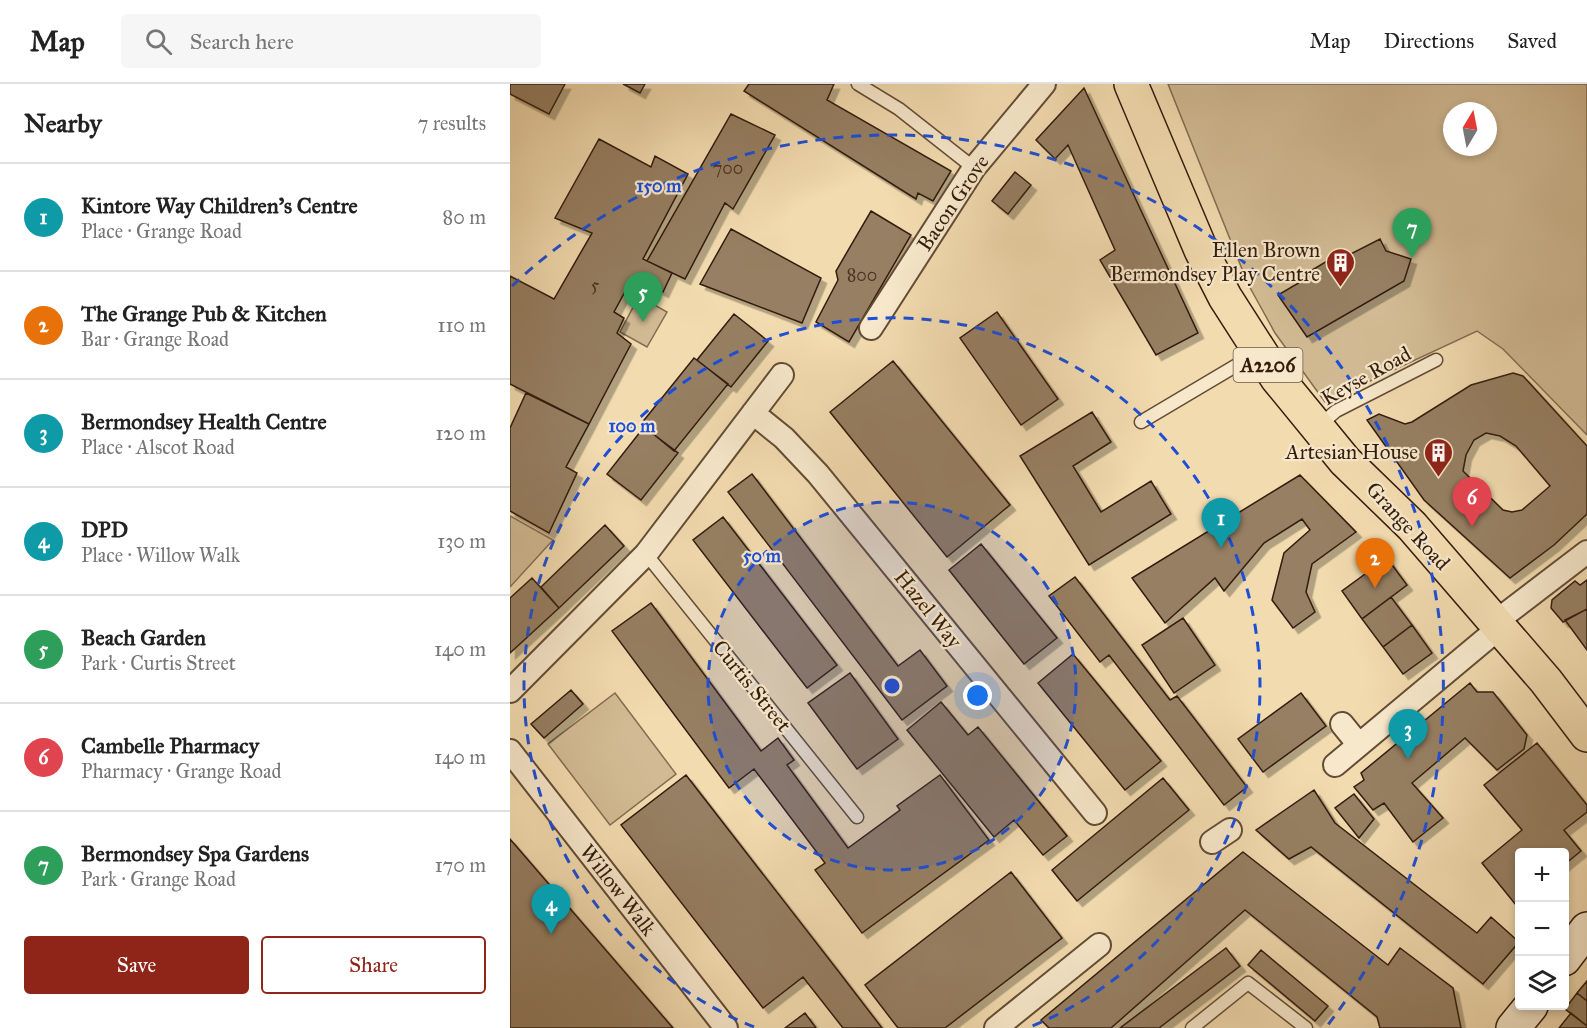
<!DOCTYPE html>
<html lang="en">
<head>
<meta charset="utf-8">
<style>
  body { margin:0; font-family:"IM FELL Great Primer",serif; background:#f6f6f6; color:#222 }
  .controls { position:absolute; right:18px; bottom:18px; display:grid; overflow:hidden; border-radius:6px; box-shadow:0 3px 9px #0003 }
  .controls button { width:54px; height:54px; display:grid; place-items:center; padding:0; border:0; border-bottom:2px solid #e0e0e0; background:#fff; color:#222; font:30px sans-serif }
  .compass { position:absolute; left:933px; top:18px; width:54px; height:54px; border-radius:50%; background:#fff; box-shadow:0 3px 9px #0003; rotate:10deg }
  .you { position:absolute; left:468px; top:612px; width:21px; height:21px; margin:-15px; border:4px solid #fff; border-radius:50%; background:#1a73e8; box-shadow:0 0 0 9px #1a73e833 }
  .badge { display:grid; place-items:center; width:39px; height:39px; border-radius:50%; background:#8f2418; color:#fff; font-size:20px; font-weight:700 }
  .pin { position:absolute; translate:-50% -50px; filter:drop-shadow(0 2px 3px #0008) }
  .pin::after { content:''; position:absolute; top:32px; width:21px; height:18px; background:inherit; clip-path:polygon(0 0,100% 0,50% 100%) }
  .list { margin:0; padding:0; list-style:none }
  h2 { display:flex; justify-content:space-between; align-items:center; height:78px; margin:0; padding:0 24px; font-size:26px }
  h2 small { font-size:20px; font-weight:400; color:#767676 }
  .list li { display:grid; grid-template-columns:39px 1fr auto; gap:18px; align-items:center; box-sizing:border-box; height:108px; padding:0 24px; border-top:2px solid #e0e0e0 }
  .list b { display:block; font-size:22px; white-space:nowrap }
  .list p { margin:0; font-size:20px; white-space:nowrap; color:#767676 }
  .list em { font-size:20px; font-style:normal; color:#767676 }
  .actions { display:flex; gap:12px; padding:18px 24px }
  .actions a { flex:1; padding:14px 0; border:2px solid #8f2418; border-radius:6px; text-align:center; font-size:21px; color:#8f2418 }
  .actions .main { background:#8f2418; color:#fff }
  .icon { flex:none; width:33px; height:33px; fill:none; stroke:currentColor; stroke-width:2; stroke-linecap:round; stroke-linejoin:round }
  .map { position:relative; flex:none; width:1077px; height:944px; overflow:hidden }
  header { display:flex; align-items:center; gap:36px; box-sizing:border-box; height:84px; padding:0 30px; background:#fff; border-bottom:2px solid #e0e0e0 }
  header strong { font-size:28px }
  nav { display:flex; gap:33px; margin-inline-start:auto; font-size:21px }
  .search { width:420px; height:54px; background:#f6f6f6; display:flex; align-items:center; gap:15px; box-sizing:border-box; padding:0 21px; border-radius:6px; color:#767676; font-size:22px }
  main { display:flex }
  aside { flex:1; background:#fff }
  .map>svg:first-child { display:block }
</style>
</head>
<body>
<header>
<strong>Map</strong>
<div class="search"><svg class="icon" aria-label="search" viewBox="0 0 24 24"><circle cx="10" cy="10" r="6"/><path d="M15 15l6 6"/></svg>Search here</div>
<nav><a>Map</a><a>Directions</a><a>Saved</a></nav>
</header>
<main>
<aside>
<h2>Nearby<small>7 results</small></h2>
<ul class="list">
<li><span class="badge" style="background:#0f9aa8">1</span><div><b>Kintore Way Children's Centre</b><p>Place · Grange Road</p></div><em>80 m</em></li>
<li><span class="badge" style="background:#e8710a">2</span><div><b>The Grange Pub &amp; Kitchen</b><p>Bar · Grange Road</p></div><em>110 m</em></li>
<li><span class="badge" style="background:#0f9aa8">3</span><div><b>Bermondsey Health Centre</b><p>Place · Alscot Road</p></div><em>120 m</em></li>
<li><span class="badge" style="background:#0f9aa8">4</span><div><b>DPD</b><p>Place · Willow Walk</p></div><em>130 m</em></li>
<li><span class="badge" style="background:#2e9e5b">5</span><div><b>Beach Garden</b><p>Park · Curtis Street</p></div><em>140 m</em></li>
<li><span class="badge" style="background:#e0444e">6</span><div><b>Cambelle Pharmacy</b><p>Pharmacy · Grange Road</p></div><em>140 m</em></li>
<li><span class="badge" style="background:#2e9e5b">7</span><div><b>Bermondsey Spa Gardens</b><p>Park · Grange Road</p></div><em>170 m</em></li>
</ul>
<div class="actions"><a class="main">Save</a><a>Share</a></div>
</aside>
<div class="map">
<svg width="1077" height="944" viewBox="0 0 1077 944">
  <defs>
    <filter id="shadow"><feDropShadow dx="5.5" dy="5.5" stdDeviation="0" flood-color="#0004"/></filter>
  </defs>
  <rect width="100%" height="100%" fill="#f2dbaf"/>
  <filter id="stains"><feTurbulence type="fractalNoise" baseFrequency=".00333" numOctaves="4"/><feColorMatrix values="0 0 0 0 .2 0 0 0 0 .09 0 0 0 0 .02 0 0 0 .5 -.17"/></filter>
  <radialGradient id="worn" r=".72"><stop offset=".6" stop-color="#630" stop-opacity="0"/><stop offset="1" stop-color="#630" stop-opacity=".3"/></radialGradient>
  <path fill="#d2bb94" stroke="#826c51" stroke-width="1.5" fill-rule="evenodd" d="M658,0H1077V351L993,265L967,247L815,318L765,249L738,200ZM942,27H978V63H942Z
    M129,212L157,228L137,263L110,248Z
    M0,432L43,456L0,503Z
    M105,609L166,690L100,741L38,660Z"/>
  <path fill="#967f62" stroke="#331c0e" stroke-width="1.5" fill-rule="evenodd" filter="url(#shadow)" d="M0,0H55L39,30L0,10Z
    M113,0H135L130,9Z
    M239,0H324L317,16L441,87L423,117L408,109L406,115L234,7Z
    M574,4L688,249L646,271L590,176L605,166L558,61L545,75L526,56Z
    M221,30L265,51L223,125L215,119L175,195L137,177Z
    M89,55L141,83L145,72L178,90L133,175L162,189L153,208L123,193L104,228L114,234L107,249L121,260L79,340L0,300V192L44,215L82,149L45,134Z
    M505,88L521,101L498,130L482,117Z
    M361,127L401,151L339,258L306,238L328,196L326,187Z
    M221,145L311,194L292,239L190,200Z
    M870,155L876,167L901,175L894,197L797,253L768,211L804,190L802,186L824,173L827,177Z
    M487,228L548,315L511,341L450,254Z
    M224,230L258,257L221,303L187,276Z
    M184,274L218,300L164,367L131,340Z
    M383,277L500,421L437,473L320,328Z
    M1003,289L1013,292L1077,362V430L1044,461L1000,494L914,416L857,336L869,330L895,340L902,338L961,301ZM976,349L990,352L1006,362L1040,402L1012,426L1002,428L993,426L953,387L956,371L964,356Z
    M16,309L79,340L56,383L67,389L39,449L0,427V344Z
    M582,328L601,358L563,382L591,428L641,397L661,430L579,481L510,372Z
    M134,343L168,369L131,416L97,390Z
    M242,390L388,582L410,566L437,602L392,636L218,408Z
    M790,391L846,448L802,480L796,508L805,528L783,544L762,516L774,469L800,446L792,435L754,459L714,507L705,494L655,539L622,494Z
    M213,433L327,581L297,604L183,456Z
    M95,441L114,462L49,524L31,503Z
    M471,460L547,554L514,580L439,486Z
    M877,474L897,501L852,535L832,507Z
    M565,493L660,616L667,612L737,703L714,721L599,571L590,578L539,512Z
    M22,494L49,524L0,569V514Z
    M1077,496V525L1053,538L1041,524L1042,516L1065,497L1070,501Z
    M881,513L902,541L873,563L852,535Z
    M141,519L251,667L268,654L284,676L277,681L338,764L390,726L387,722L430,691L479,756L352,849L305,786L315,779L244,685L219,704L102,547Z
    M1077,525V566L1055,536Z
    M673,534L705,581L664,609L632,561Z
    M902,541L922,569L893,590L873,563Z
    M563,570L651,677L615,706L528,599Z
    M340,589L388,655L347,685L298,619Z
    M960,599L967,608H983L1017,651L1014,665L987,686L955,654L902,699L933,734L903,758L874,719L863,726L844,703L854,696L851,689Z
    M61,606L73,620L34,654L21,640Z
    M791,609L816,642L753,688L728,655Z
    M431,618L458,651L468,643L557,752L533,771L504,736L484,753L397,646Z
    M1027,659L1077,721V728L1054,746L1071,767L1054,781V768H1010V826L972,779L1012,746L974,701Z
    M176,691L322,879L372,944H333L293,893L253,924L111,741Z
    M653,694L679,726L567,817L542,786Z
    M804,706L825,739L967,849L981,833L1009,858L973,900L801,763L779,775L746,746Z
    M844,710L864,735L849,754L825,724Z
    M0,755L163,944H0Z
    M733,768L878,881L890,864L943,904L951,944H870L867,933L735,826L601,944H539L531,936Z
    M501,788L552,854L435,944H388L355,901Z
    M716,864L730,882L649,944H610Z
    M751,866L818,922L805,937L738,881Z
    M1077,897V917L1067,909Z
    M1067,909L1077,917V942L1055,925Z
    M295,929L306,944H275Z
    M1061,929L1077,942V944H1049Z"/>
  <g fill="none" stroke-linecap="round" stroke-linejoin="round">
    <defs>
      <path id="lane" d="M348,0L389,25L464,84
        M631,338L749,268
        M809,342L826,327L926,276
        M136,470L347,733
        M682,944L738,899L796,944"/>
      <path id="street" d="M361,244L464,84L534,0
        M243,329L274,354L308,390L585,729
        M984,539L1077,468
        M0,607L136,470L272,291
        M832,640L849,661
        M0,667L216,944
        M825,681L989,544
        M702,758L720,746
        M486,944L589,861"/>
      <path id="secondary" d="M1054,875L1077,845
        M1003,944L1021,922"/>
      <path id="primary" d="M621,0L691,166L715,213L767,294L835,377L902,442L1036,597L1077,651"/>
    </defs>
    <use href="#lane" stroke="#634c36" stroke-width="15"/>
    <use href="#street" stroke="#634c36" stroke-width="26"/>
    <use href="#secondary" stroke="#331c0e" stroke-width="36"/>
    <use href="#primary" stroke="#331c0e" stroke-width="36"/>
    <use href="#lane" stroke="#f7e8cb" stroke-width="12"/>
    <use href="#street" stroke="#f7e8cb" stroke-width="22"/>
    <use href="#secondary" stroke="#f7e8cb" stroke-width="33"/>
    <use href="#primary" stroke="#f2dbaf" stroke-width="33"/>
  </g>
  <circle cx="382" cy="602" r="184" fill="#1d4ed8" fill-opacity=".12"/>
  <g fill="none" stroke="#1d4ed8" stroke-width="3" stroke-dasharray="10 8">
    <circle cx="382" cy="602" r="184"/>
    <path d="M244 943A368 368 0 1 1 520 943"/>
    <path d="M2 202A552 552 0 0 1 817 942"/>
  </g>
  <defs>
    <symbol id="building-pin" viewBox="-11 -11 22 30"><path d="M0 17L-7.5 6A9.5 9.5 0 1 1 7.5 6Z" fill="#8f2418" stroke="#f7e8cb"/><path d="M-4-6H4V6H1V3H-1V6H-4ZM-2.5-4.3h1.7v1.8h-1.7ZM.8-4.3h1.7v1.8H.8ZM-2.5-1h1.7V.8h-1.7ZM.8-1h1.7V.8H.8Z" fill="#fff"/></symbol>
  </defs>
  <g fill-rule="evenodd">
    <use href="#building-pin" x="814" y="162" width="33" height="45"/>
    <use href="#building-pin" x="912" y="352" width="33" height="45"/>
  </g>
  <g text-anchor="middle" stroke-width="4.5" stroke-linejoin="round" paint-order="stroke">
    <g font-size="18" fill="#4c3523">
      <text x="218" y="90">700</text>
      <text x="352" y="197">800</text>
      <text x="85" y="207">5</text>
    </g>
    <rect fill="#f7e8cb" stroke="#6e5947" stroke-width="1.5" x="723.5" y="264" width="69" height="34" rx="4.5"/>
    <g font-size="20" font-weight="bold" fill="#331c0e">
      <text x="758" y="288">A2206</text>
    </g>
    <g font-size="21" fill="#331c0e" stroke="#f7e8cb">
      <text transform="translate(443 119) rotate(-56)" y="7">Bacon Grove</text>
      <text transform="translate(856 292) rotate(-29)" y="7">Keyse Road</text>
      <text transform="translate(898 442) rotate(47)" y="7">Grange Road</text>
      <text transform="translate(418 525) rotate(51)" y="7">Hazel Way</text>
      <text transform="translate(242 602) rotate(51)" y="7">Curtis Street</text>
      <text transform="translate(108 806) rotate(52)" y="7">Willow Walk</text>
    </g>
    <g font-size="21" fill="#331c0e" stroke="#f7e8cb" text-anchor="end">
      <text x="810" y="173">Ellen Brown<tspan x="810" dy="24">Bermondsey Play Centre</tspan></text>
      <text x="908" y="375">Artesian House</text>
    </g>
  </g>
  <circle cx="382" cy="602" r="9" fill="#1d4ed8" stroke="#f7e8cb" stroke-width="3"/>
  <g font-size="18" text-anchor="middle" font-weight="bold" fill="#1d4ed8" stroke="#f7e8cb" stroke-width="4.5" stroke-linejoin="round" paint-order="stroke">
    <text x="149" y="108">150 m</text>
    <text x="122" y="348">100 m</text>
    <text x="252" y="478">50 m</text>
  </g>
  <rect width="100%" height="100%" filter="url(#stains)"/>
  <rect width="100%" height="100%" fill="url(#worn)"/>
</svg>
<div class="controls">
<button>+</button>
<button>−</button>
<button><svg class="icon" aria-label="layers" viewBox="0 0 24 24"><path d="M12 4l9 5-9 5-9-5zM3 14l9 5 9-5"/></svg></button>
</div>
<svg class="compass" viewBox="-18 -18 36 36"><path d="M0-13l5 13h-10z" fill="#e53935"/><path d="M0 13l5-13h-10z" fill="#767676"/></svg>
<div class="you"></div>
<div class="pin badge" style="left:711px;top:464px;background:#0f9aa8">1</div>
<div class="pin badge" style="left:865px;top:504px;background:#e8710a">2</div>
<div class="pin badge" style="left:898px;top:675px;background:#0f9aa8">3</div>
<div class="pin badge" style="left:41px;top:850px;background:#0f9aa8">4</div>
<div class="pin badge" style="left:133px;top:238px;background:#2e9e5b">5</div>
<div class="pin badge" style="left:962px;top:443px;background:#e0444e">6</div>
<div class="pin badge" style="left:902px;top:174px;background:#2e9e5b">7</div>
</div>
</main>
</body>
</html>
